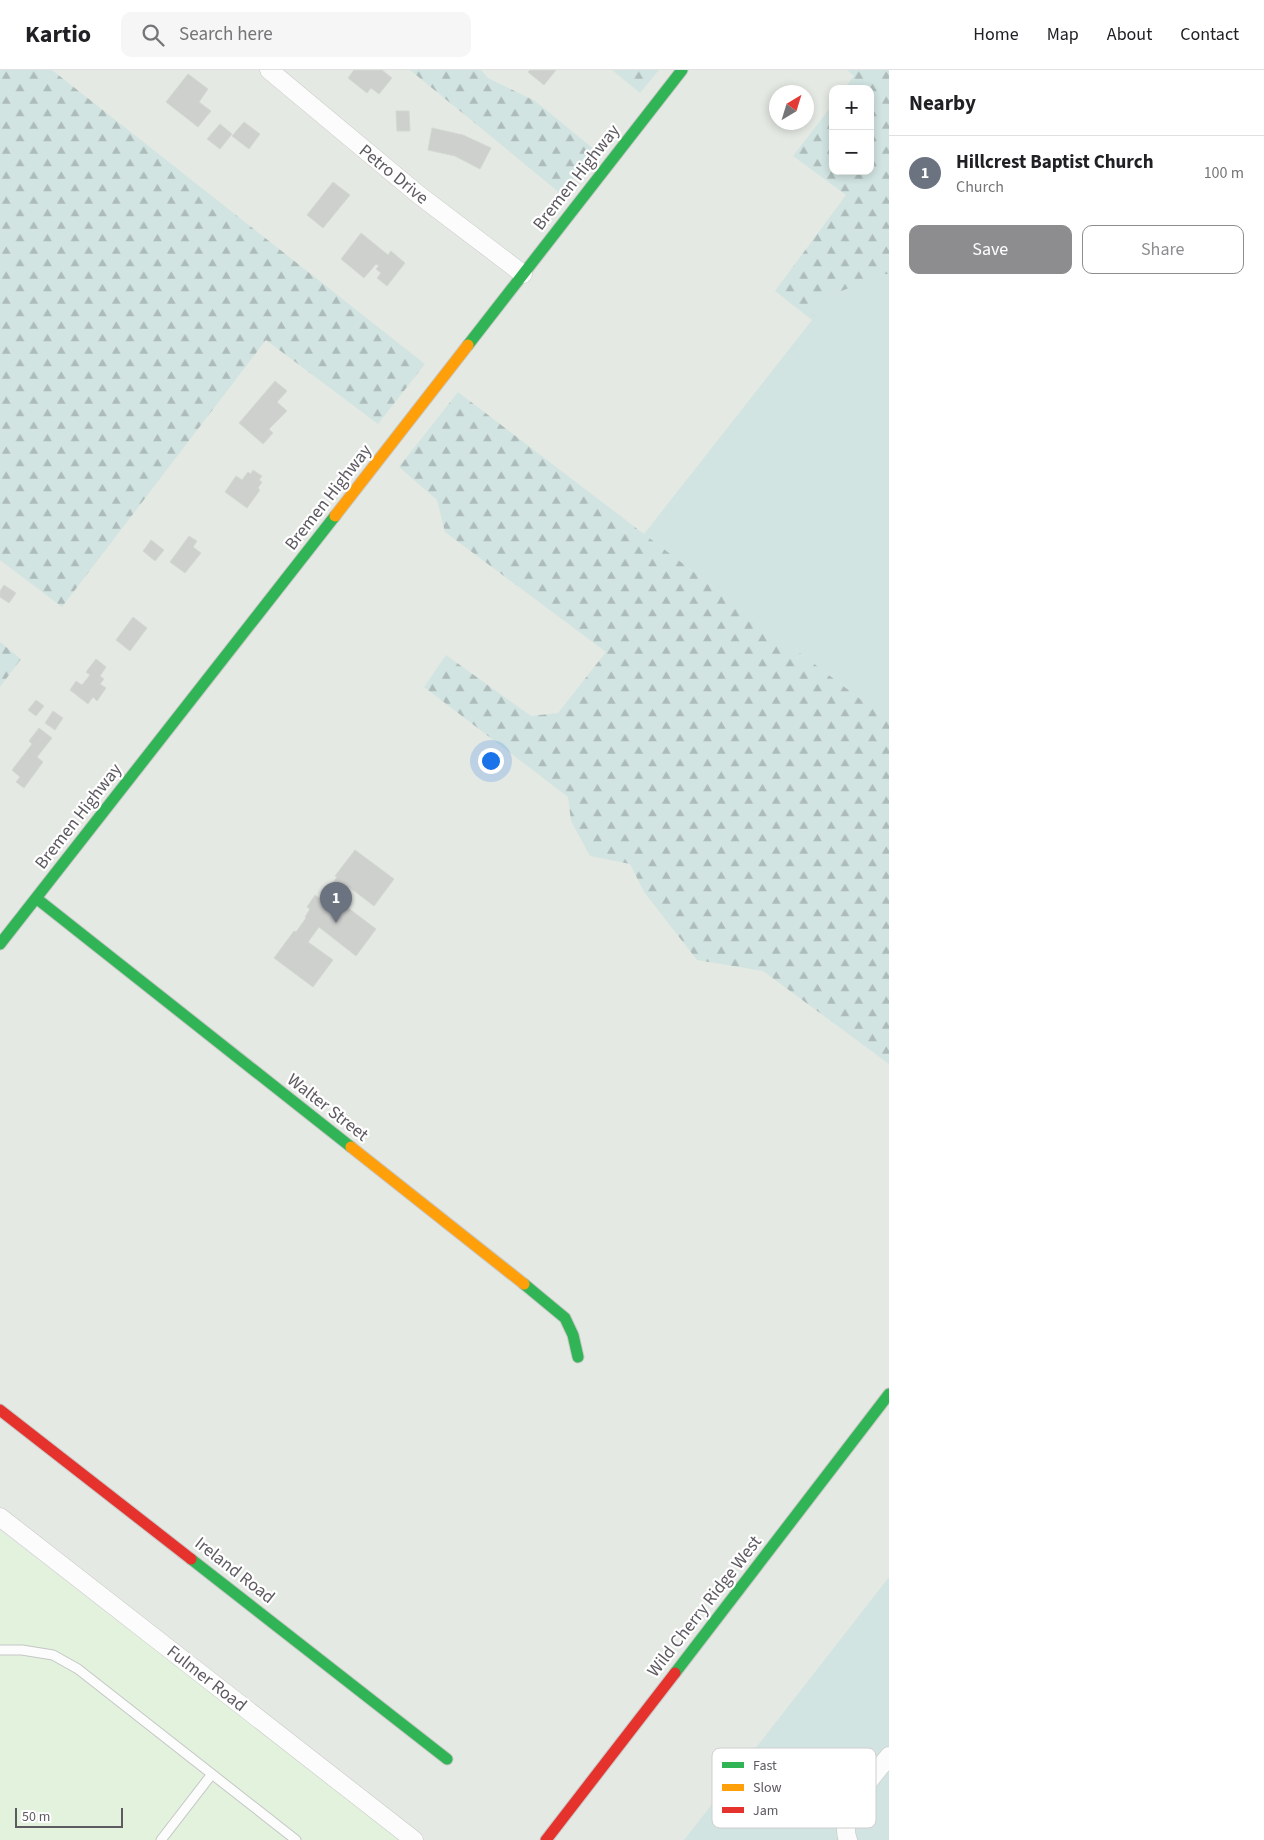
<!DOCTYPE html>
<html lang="en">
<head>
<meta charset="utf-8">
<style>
  body { margin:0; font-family:"Source Sans 3",sans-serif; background:#f6f6f6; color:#202124 }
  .controls { position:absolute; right:15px; top:15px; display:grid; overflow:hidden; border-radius:10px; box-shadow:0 2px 8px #0003 }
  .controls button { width:45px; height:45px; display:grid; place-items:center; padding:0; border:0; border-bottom:1px solid #e0e0e0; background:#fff; color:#202124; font:25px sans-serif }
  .compass { position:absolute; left:769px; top:15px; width:45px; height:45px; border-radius:50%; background:#fff; box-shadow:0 2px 8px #0003; rotate:38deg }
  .scale { position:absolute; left:15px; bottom:12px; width:108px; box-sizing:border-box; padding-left:5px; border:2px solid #5e5a61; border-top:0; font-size:14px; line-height:18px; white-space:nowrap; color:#5e5a61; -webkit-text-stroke:4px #fff; paint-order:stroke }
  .you { position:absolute; left:490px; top:690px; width:18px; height:18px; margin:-12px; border:4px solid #fff; border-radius:50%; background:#1a73e8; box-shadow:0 0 0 8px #1a73e833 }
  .badge { display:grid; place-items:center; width:32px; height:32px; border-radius:50%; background:#8d8c8e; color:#fff; font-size:16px; font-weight:700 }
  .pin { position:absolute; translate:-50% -41px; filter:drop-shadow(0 1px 2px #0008) }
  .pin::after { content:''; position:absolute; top:26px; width:18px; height:15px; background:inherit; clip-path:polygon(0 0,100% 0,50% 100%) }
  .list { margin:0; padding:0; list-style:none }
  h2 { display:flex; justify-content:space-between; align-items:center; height:65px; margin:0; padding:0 20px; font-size:21px }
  h2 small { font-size:16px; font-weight:400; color:#757577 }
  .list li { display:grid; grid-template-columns:32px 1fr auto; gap:15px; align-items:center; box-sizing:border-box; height:75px; padding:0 20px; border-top:1px solid #e0e0e0 }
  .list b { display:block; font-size:19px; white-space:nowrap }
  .list p { margin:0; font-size:16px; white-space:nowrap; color:#757577 }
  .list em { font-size:16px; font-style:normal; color:#757577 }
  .actions { display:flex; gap:10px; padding:15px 20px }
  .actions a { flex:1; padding:11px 0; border:1px solid #8d8c8e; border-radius:10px; text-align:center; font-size:18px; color:#8d8c8e }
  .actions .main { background:#8d8c8e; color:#fff }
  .icon { flex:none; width:28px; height:28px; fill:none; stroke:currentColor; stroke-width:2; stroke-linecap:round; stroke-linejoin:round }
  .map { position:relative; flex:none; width:889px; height:1770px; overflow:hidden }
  header { display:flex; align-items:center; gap:30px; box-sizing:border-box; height:70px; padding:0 25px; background:#fff; border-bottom:1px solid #e0e0e0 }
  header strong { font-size:24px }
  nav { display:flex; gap:28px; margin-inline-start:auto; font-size:18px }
  .search { width:350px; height:45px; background:#f6f6f6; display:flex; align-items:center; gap:12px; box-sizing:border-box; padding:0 18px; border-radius:10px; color:#757577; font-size:19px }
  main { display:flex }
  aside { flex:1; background:#fff }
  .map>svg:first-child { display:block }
</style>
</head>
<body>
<header>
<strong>Kartio</strong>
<div class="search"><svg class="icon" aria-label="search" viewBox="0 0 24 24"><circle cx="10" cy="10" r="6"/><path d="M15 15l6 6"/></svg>Search here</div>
<nav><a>Home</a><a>Map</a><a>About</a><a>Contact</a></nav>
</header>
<main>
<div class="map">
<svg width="889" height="1770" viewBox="0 0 889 1770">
  <defs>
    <pattern id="forest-firs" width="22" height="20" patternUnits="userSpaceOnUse" patternTransform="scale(1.25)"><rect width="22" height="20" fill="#d1e4e1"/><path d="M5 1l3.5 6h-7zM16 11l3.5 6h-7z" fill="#adbcba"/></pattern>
  </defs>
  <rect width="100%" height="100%" fill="#e5e9e3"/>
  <path fill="#e2f2dd" d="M0,1461L2,1462L401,1770H0Z"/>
  <path fill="#d1e4e1" d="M884,204H889V651L644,464L812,250L819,230Z
    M889,1507V1770H684Z"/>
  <path fill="url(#forest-firs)" d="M0,0H52L425,294L378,354L266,270L62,537L0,490Z
    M410,0H481L488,8L535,31L595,80L561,124Z
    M612,0H659L640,23Z
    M847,0H889V204H884L819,230L812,250L775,221L846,125L793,86L833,34V101H870V19H844L854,6Z
    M458,322L889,651V994L763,901L697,890L644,822L630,794L590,786L571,751L568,727L424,617L446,585L531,646L558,643L606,582L445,462L437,430L399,397Z
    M0,572L21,589L0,617Z"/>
  <path fill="#cdd0cc" stroke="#d4d8d3" d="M354,0H382L392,8L379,24L371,18L367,23L348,8Z
    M530,0H556L544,15L528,2Z
    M188,4L208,19L199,32L211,41L198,57L166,32Z
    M396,41H409L410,61H397Z
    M244,52L260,64L249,79L232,66Z
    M220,54L232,64L220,79L207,69Z
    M432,58L463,65L491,78L480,99L455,86L428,80Z
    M333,112L350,125L323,158L307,145Z
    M361,163L388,185L391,181L405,193L387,216L377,208L381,203L376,199L379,196L376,194L364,208L341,189Z
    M275,311L287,321L277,332L287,341L269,359L273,363L263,374L239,353Z
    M253,400L262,406L259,410L262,412L258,418L260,420L247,438L225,422L236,406L242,410L248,402L251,404Z
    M189,466L197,471L193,477L201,483L185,503L170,492Z
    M151,470L164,480L155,491L143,481Z
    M4,515L16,523L9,533L0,527V521Z
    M133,547L147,558L130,581L116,570Z
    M96,589L106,597L100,606L104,609L100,614L106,618L97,631L93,627L88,634L70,620L76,611L82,615L90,605L86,602Z
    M36,630L44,636L36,646L28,640Z
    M53,641L63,648L55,660L45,653Z
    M39,658L52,668L37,687L43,692L24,718L16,712L20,707L12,700L32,674L29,671Z
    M355,780L394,809L374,836L349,817L339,831L376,859L356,886L319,857L308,872L333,890L313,917L274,888L294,861L296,862L306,848L305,847L310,839L307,837L315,825L319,828L325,820L327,821L337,807L335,806Z"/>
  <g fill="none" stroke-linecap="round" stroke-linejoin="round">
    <defs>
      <path id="lane" d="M0,1580H22L53,1585L78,1599L296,1770
        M161,1770L212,1704"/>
      <path id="street" d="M269,0L419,125L523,204
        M0,1447L414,1770
        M848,1770C837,1744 874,1705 889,1686"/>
      <path id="fast" d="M468,275L682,0
        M36,828L351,1077
        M0,874L335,446
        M524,1214L565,1248L573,1265L578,1287
        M191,1489L447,1689
        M675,1603L889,1324"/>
      <path id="slow" d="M335,446L468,275
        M351,1077L524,1214"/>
      <path id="jam" d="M0,1340L191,1489
        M546,1770L675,1603"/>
    </defs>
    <use href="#lane" stroke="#c5c7c5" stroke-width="11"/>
    <use href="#street" stroke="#c5c7c5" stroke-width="19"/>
    <use href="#fast" stroke="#c7c7c6" stroke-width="13"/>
    <use href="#slow" stroke="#c7c7c6" stroke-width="13"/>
    <use href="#jam" stroke="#c7c7c6" stroke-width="13"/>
    <use href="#lane" stroke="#fbfcfb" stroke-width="9"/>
    <use href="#street" stroke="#fbfcfb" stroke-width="18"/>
    <use href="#fast" stroke="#30b455" stroke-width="11"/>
    <use href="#slow" stroke="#ff9f0a" stroke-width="11"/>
    <use href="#jam" stroke="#e5322d" stroke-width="11"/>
  </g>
  <g text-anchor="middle" stroke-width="4.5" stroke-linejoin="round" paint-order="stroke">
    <g font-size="18" fill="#5e5a61" stroke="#fff">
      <text transform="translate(394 104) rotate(39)" y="6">Petro Drive</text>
      <text transform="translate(576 107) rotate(-52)" y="6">Bremen Highway</text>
      <text transform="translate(328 427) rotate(-52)" y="6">Bremen Highway</text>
      <text transform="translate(78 746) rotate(-52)" y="6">Bremen Highway</text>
      <text transform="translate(328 1037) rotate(38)" y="6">Walter Street</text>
      <text transform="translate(235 1500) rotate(38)" y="6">Ireland Road</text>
      <text transform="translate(704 1536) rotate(-52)" y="6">Wild Cherry Ridge West</text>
      <text transform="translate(207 1608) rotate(38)" y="6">Fulmer Road</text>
    </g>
  </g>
  <rect x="712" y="1678" width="164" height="80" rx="8" fill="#fff" stroke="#cfced0" stroke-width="1"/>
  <rect x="722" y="1692" width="22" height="6" fill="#30b455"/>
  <rect x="722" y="1714" width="22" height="7" fill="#ff9f0a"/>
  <rect x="722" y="1737" width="22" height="6" fill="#e5322d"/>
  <g font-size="14" fill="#5e5a61">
    <text x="753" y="1700">Fast</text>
    <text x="753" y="1722">Slow</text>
    <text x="753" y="1745">Jam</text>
  </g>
</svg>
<div class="controls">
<button>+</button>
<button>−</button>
</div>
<svg class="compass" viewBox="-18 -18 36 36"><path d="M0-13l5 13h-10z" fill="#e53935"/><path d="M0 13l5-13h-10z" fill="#757577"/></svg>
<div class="scale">50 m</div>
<div class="you"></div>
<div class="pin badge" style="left:336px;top:853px;background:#6b7280">1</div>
</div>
<aside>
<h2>Nearby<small></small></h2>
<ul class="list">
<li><span class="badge" style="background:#6b7280">1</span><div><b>Hillcrest Baptist Church</b><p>Church</p></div><em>100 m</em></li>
</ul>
<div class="actions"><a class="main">Save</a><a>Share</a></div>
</aside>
</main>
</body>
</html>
